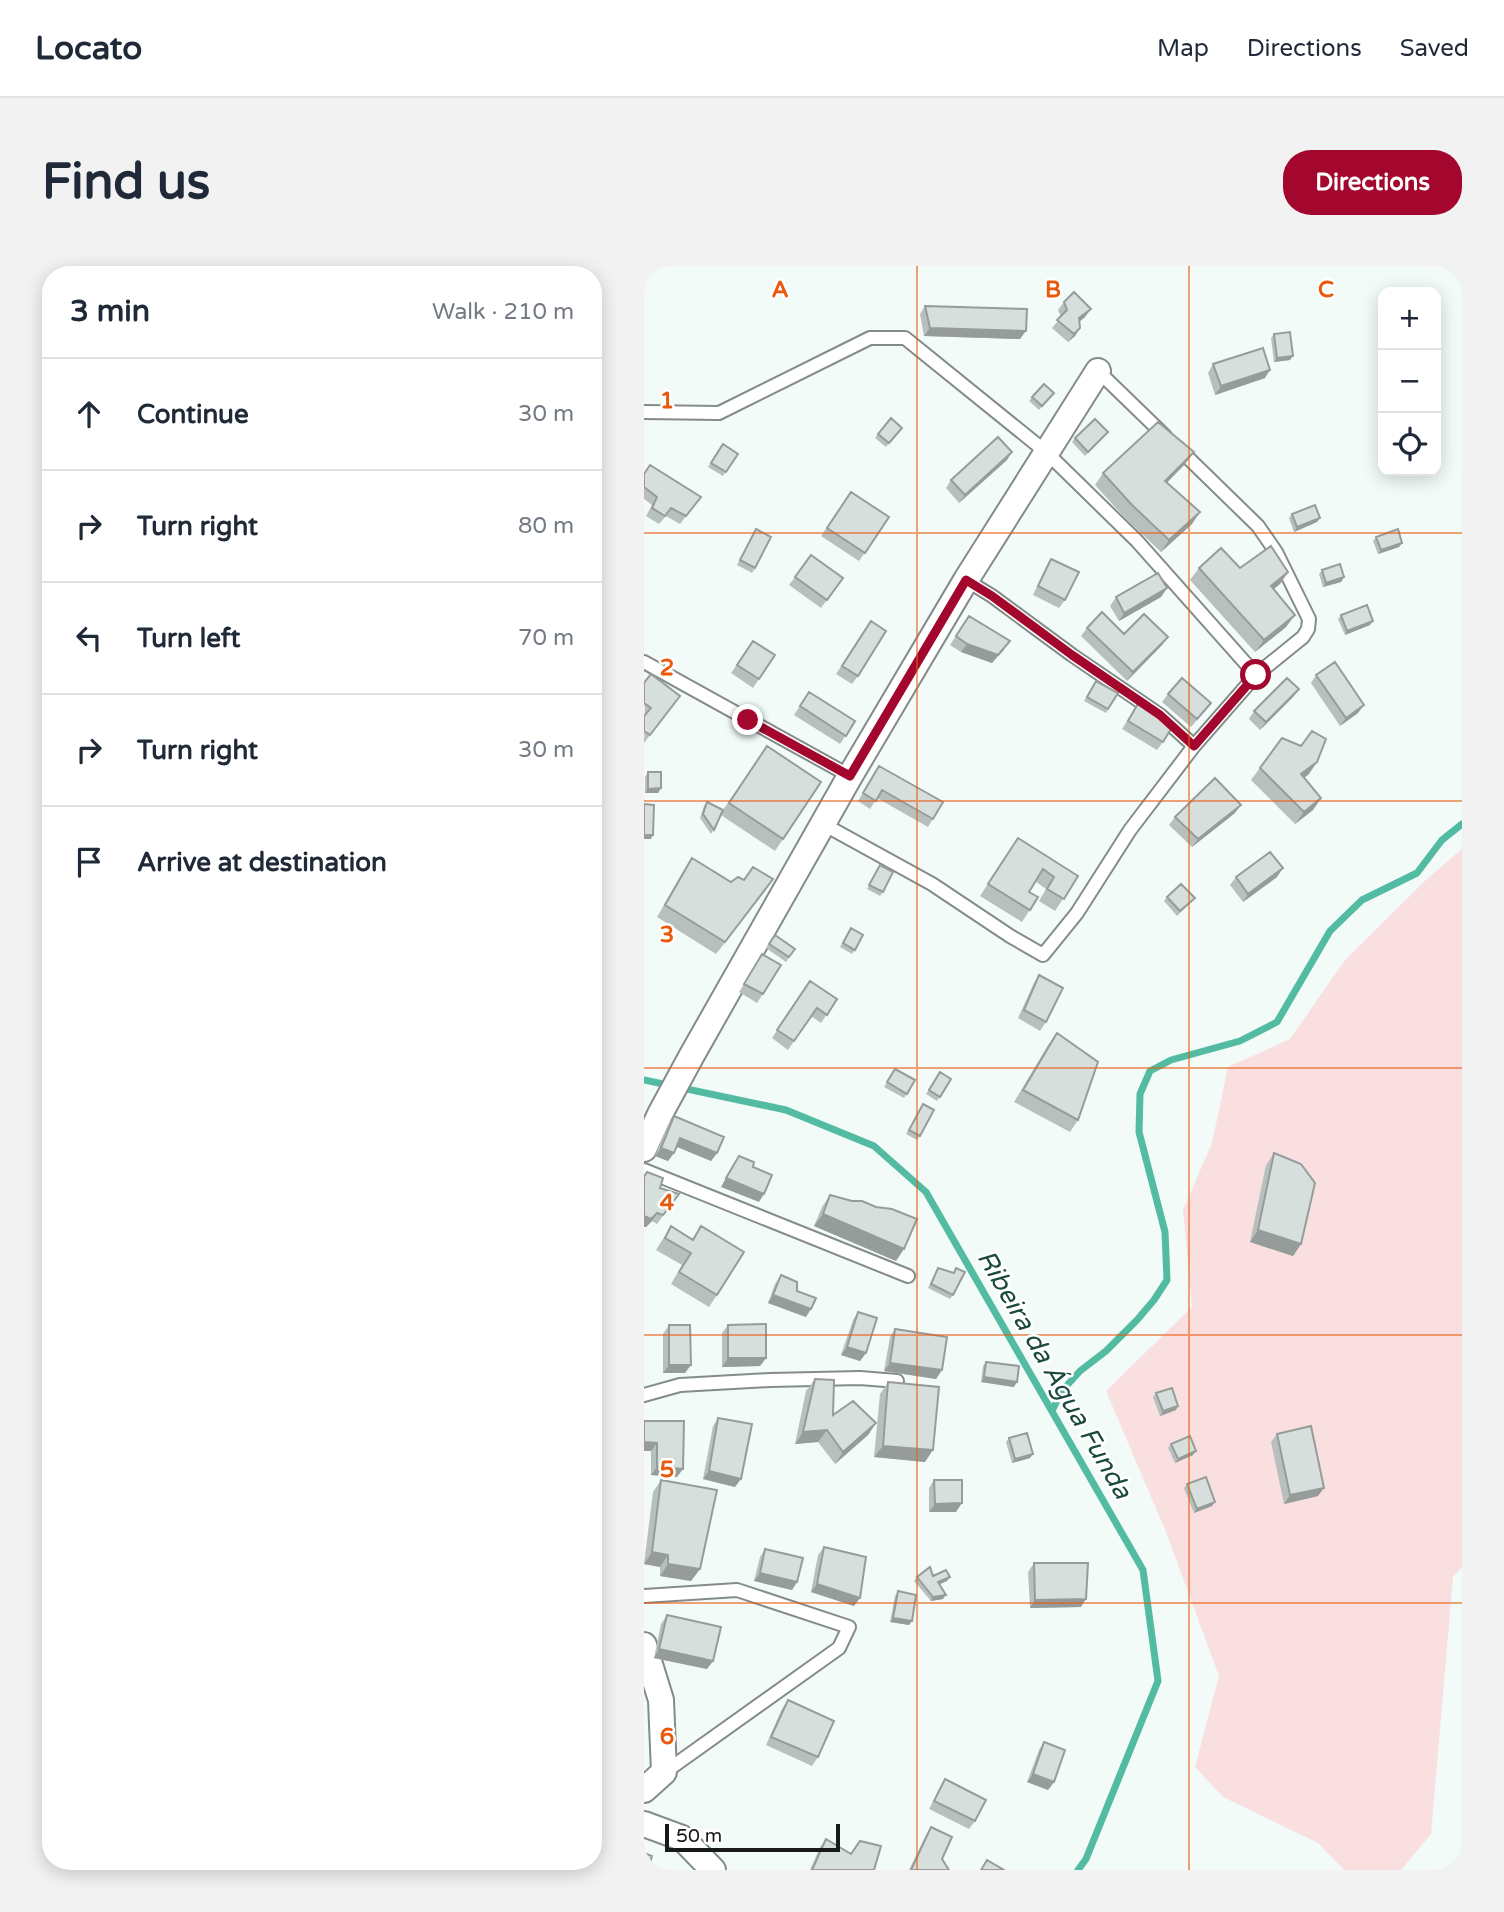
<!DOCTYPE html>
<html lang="en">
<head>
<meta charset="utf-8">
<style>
  body { margin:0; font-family:"Varela Round",sans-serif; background:#f2f2f3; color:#1f2937 }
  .controls { position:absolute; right:21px; top:21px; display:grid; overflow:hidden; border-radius:14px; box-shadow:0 4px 18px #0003 }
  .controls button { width:63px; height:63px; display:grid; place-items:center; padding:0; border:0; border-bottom:2px solid #e0e1e3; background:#fff; color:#1f2937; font:35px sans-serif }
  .scale { position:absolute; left:21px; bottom:18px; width:175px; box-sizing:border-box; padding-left:7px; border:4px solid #171a19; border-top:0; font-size:19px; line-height:24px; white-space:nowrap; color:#171a19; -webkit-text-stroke:5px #fff; paint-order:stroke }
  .stop { position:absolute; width:21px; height:21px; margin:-16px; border:5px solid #a4072d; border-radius:50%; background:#fff }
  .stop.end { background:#a4072d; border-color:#fff; box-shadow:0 2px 7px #0008 }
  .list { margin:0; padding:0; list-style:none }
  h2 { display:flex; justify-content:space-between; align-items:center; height:91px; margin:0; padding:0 28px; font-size:30px }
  h2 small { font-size:23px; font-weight:400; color:#747a83 }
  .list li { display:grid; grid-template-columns:46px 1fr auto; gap:21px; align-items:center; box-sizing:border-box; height:112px; padding:0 28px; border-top:2px solid #e0e1e3 }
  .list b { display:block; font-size:26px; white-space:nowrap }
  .list em { font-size:23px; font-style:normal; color:#747a83 }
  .icon { flex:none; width:38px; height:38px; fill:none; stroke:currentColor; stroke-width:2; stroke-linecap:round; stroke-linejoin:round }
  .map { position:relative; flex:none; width:818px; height:1604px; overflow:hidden; border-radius:28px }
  header { display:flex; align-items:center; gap:42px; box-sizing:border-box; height:98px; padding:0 35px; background:#fff; border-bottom:2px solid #e0e1e3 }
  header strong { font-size:33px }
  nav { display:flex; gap:38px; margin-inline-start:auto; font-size:24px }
  .intro { display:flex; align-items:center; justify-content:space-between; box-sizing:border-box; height:168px; padding:0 42px }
  h1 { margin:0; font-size:49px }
  .button { padding:18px 32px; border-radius:28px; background:#a4072d; color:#fff; font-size:24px; font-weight:700 }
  main { display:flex; gap:42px; padding:0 42px }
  aside { flex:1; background:#fff; border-radius:28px; box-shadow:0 4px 18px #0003 }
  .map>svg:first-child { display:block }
</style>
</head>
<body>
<header>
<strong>Locato</strong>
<nav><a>Map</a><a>Directions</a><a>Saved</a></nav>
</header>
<div class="intro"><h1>Find us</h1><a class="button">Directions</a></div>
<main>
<aside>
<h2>3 min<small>Walk · 210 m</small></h2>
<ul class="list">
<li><svg class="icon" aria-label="ahead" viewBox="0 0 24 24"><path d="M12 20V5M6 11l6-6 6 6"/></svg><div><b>Continue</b></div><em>30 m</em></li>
<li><svg class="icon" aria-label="right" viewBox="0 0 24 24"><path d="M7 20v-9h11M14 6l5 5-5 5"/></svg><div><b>Turn right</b></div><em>80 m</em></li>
<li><svg class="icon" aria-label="left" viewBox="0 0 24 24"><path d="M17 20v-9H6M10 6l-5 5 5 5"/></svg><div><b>Turn left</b></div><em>70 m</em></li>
<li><svg class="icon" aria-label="right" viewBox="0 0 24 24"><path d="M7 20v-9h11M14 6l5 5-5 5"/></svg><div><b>Turn right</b></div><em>30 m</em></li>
<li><svg class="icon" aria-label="arrive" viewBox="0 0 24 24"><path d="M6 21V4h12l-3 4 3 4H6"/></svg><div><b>Arrive at destination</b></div></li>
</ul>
</aside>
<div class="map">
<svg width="818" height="1604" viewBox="0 0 818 1604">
  <rect width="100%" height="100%" fill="#f2fbf8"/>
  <path fill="#f9dfdf" d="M818,583V1301L809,1311L787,1568L757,1604H700L674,1577L579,1531L551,1501L575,1410L522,1266L462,1125L548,1041L539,944L568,877L584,801L646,773L701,694L785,611Z"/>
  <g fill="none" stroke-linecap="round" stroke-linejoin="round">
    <path stroke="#53bba2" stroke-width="7" d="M0,814L142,844L230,880L282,926L499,1304L514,1415L442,1593L434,1604
      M408,1145L417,1126L436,1105L462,1085L493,1054L510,1034L523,1014L521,966L495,866L496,828L506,805L527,794L596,775L633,756L686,665L718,634L773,607L798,574L818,558"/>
    <defs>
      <path id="service" d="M454,105L521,170
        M0,146L75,147L226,72H261L402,186L493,275L612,409L659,371L664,363L665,353L632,286L614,260L534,182
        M0,396L206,510
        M550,480L612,409
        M179,558L288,618L366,670L399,689L433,647L486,564L550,480L516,449L428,389L348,330L322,314
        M0,904L264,1010
        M0,1129L36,1119L126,1114L216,1112L253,1115
        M0,1330L93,1324L205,1361L195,1382L21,1506"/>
      <path id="minor" d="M0,883L16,848L48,789L206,510L322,314L454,105
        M0,1379L17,1434L20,1506L0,1524
        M0,1558L38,1572L69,1604"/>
    </defs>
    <use href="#service" stroke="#848c8a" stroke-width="16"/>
    <use href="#minor" stroke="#848c8a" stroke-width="28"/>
    <use href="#service" stroke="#fff" stroke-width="12"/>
    <use href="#minor" stroke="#fff" stroke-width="24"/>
  </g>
  <path fill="#b8c0bd" d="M420,36L441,51L436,55L431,70L424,76L408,62L417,51L414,44Z
    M281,40L376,73L280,70L276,48Z
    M630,68L646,94L630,96L627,72Z
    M569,98L621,112L571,129L564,107Z
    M388,131H407L395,144L385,135Z
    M258,162L242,181L231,172L234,168Z
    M461,170L441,190L428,176L431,172Z
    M79,178L94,188L79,210L64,201Z
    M550,186L541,198L523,216L548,258L517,286L480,251L451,219L459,207Z
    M363,194L315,237L302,222L307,214Z
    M0,208L57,231L36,258L22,250L15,258L2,250L8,239L0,233Z
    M207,226L245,251L215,295L177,270Z
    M648,248L673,256L650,266L645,252Z
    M112,263L111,302L108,307L93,299Z
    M732,271L758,277L755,281L734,288L729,275Z
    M407,293L421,334L415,342L389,329L402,301Z
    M555,302H596L644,306L636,318L629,323L642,361L611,386L546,314Z
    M678,304L700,311L697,316L679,321L675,308Z
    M151,311L199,312L177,342L145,319Z
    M523,322L517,331L475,355L466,340L472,331Z
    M697,349L726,359L701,369L694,353Z
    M325,350L360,384L348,397L317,386L306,379Z
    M443,362L480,368L524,371L518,379L483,415L437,370Z
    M221,363L214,410L208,418L192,408Z
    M109,375L131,389L109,422L87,407Z
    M672,409L714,447L696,460L667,417Z
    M0,417L36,430L0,477L1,450Z
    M449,419L474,427L462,447L440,435Z
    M655,423L649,431L616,464L605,453L610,445Z
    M165,426L211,455L196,478L150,449Z
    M524,428L561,445L547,461L518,436Z
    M495,436L519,476L513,484L478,463Z
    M638,472L657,480L665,508L660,512L677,532L669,544L651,558L607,514Z
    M123,480L177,516L131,585L77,549L67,568L56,552L60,540L63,536L79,544Z
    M235,500L289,553L284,561L233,532L226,543L214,535Z
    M4,506L17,522L14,527H1V511Z
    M591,547L548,581L525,559L531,551Z
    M374,572L434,610L411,645L395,635L402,623L391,615L385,626L394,631L378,656L336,630Z
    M48,592L87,616L100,614L129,613L72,688L13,651L40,604Z
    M236,599L239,626L236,630L223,623Z
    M592,611H633L599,636L586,619Z
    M523,631L551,632L533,650L520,635Z
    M204,666L211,684L208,688L196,681Z
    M131,669L151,683L142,696L122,682Z
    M118,688L119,728L113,737L95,726Z
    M395,709L402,756L396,765L374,752L390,717Z
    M166,715L193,733L177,757L167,750L144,784L128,772Z
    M413,767L434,854L426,866L370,836L404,779Z
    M251,803L271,814L260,832L240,821Z
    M296,806L307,813L293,835L282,828Z
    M279,838L276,870L273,874L262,868Z
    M30,850L73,887L67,895L33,881L30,887L24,895L11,890L24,859Z
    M630,887L657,978L649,990L606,976L622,899Z
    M3,906L16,922L35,928L13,958L8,955L2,961H0V909Z
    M186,929L252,995L170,960L178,941Z
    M27,960L49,973L57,960L73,1029L65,1041L27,1018L38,999L12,984Z
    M294,1002L309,1007L312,1002L309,1029L306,1033L284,1022Z
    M137,1009L153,1025L162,1051L124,1037L131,1018Z
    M214,1046L222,1087L216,1095L197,1089L209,1054Z
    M25,1059L41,1107H19V1068Z
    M84,1059L122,1092L116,1100L78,1101V1067Z
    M251,1063L298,1104L292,1113L240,1105L246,1071Z
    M342,1096L370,1121L337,1116L339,1100Z
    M171,1113L189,1149L232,1157L224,1169L191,1198L174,1176L151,1178L162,1125Z
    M244,1116L281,1196L230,1191L236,1128Z
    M512,1127L532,1144L516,1150L509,1131Z
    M74,1152L91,1221L59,1213L69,1160Z
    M4,1156L33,1211L7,1209V1185Z
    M633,1168L674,1230L640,1238L627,1176Z
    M365,1172L386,1192L368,1197L362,1176Z
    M527,1178L549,1189L531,1197L524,1182Z
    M17,1214L56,1303L47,1315L16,1310V1301L0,1298L9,1226Z
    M290,1214L312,1246H285V1222Z
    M543,1218L571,1236L568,1240L550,1247L540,1222Z
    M180,1281L210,1340L167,1326L174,1289Z
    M121,1283L153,1316L148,1324L110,1315L116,1291Z
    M390,1297L437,1341L386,1342L384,1306Z
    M289,1310L303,1315L296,1318L299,1333L287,1335L270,1315L273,1311Z
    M254,1325L268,1355L265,1359L246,1356L251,1330Z
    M23,1349L69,1395L63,1403L10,1392L17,1358Z
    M144,1434L174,1491L168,1500L122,1479L138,1443Z
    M400,1476L410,1516L404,1524L383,1516L395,1484Z
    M301,1513L331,1555L325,1563L285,1543L296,1522Z
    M287,1561L298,1593L305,1604H265L282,1569Z
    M182,1573L230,1604H166L176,1581Z"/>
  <path fill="#969c9a" d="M447,43L441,51L430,60L435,52Z
    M286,62L382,65L376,73L280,70Z
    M436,62L431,70L424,76L430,68Z
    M649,90L646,94L630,96L633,92Z
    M626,104L621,112L571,129L577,120Z
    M368,186L363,194L315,237L321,229Z
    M550,186L541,198L513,227L521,215Z
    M556,246L548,258L517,286L525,274Z
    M676,252L673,256L650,266L653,261Z
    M758,277L755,281L734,288L737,284Z
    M644,306L636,318L619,332L627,320Z
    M700,311L697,316L679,321L682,317Z
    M523,322L517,331L475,355L480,347Z
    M651,349L642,361L611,386L620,374Z
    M729,355L726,359L701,369L703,365Z
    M524,371L518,379L483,415L489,406Z
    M366,375L348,397L317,386L323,378Z
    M655,423L649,431L616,464L622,456Z
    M720,439L714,447L696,460L702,452Z
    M673,496L665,508L649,520L657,508Z
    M17,522L14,527H1L4,523Z
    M677,532L669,544L651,558L660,546Z
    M597,539L591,547L548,581L554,573Z
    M0,569H9L7,573H0Z
    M639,602L633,611L599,636L604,628Z
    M129,613L121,625L72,688L81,676Z
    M36,872L73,887L67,895L31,880Z
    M17,882L30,887L24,895L11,890Z
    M82,912L120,928L115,936L77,921Z
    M13,947L8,955L2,961H0V950Z
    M179,948L260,983L252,995L170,960Z
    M614,964L657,978L649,990L606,976Z
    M129,1029L167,1043L162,1051L124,1037Z
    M203,1081L222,1087L216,1095L197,1089Z
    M84,1092H122L116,1100L78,1101Z
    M246,1097L298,1104L292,1113L240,1105Z
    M25,1099H47L41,1107H19Z
    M340,1111L373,1116L370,1121L337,1116Z
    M534,1140L532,1144L516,1150L519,1145Z
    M232,1157L224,1169L191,1198L199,1186Z
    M183,1164L174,1176L151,1178L159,1166Z
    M0,1176L13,1177L7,1185H0Z
    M239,1180L289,1184L281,1196L230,1191Z
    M552,1185L549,1189L531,1197L534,1193Z
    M389,1188L386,1192L368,1197L371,1193Z
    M13,1201L39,1203L33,1211L7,1209Z
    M65,1205L97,1213L91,1221L59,1213Z
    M680,1222L674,1230L640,1238L646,1229Z
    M571,1236L568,1240L550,1247L553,1243Z
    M318,1237L312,1246H285L291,1238Z
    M8,1286L24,1289L16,1301L0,1298Z
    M24,1298L56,1303L47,1315L16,1310Z
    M116,1307L153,1316L148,1324L110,1315Z
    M306,1311L303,1315L291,1320L294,1316Z
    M173,1318L216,1332L210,1340L167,1326Z
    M302,1329L299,1333L287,1335L289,1331Z
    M442,1333L437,1341L386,1342L391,1334Z
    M249,1352L268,1355L265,1359L246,1356Z
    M15,1383L69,1395L63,1403L10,1392Z
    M389,1508L410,1516L404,1524L383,1516Z"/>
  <path fill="#d6dfdc" stroke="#969c9a" stroke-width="2" d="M430,26L447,43L435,52L436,62L430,68L413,54L423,44L420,36Z
    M281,40L383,43L382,65L286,62Z
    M646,66L649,90L633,92L630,68Z
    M619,82L626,104L577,120L569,98Z
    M400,118L410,127L398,140L388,131Z
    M247,152L258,162L245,177L234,168Z
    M451,153L464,166L444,186L431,172Z
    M514,156L550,186L521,215L556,246L525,274L488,239L459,207Z
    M354,171L368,186L321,229L307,214Z
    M79,178L94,188L82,206L67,197Z
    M6,199L57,231L42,250L27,242L21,250L8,242L13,231L0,221V208Z
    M207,226L245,251L221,287L183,262Z
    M671,239L676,252L653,261L648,248Z
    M112,263L127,271L111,302L96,294Z
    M754,263L758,277L737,284L732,271Z
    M627,280L644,306L627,320L651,349L620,374L555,302L577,282L596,302Z
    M167,289L199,312L183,334L151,311Z
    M407,293L435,306L421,334L394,320Z
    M696,298L700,311L682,317L678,304Z
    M514,307L523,322L480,347L472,331Z
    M723,339L729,355L703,365L697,349Z
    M458,346L480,368L500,348L524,371L489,406L443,362Z
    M325,350L366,375L354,389L323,378L312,370Z
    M227,355L242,365L214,410L198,400Z
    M109,375L131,389L115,413L93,399Z
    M691,396L720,439L702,452L672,409Z
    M7,408L36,430L6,469L0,465V450L7,442L0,437V417Z
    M538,412L567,437L553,453L524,428Z
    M643,412L655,423L622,456L610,445Z
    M452,415L474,427L464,443L443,431Z
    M165,426L211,455L202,470L156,440Z
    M495,436L530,458L519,476L484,455Z
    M668,465L682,473L673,496L657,508L677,532L660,546L616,502L638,472L657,480Z
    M123,480L177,516L139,573L85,537Z
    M235,500L299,536L289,553L238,524L232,535L219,527Z
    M4,506H17V522L4,523Z
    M571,512L597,539L554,573L531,551Z
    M63,536L79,544L70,564L59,548Z
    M0,538L10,539L9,569H0Z
    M374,572L434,610L420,633L403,623L410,611L399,603L385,626L394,631L386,644L344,618Z
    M626,586L639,602L604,628L592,611Z
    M48,592L87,616L94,611L100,614L109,601L129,613L81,676L21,639Z
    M236,599L249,606L239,626L225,619Z
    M537,618L551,632L536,645L523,631Z
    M207,662L219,669L211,684L199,677Z
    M131,669L151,683L145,691L125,678Z
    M118,688L137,699L119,728L100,718Z
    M395,709L419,722L402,756L380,744Z
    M166,715L193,733L183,749L173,742L150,775L133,764Z
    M413,767L454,796L434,854L379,824Z
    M251,803L271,814L263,828L243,816Z
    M296,806L307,813L296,831L285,824Z
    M279,838L290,844L276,870L265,864Z
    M30,850L80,871L73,887L36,872L30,887L17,882Z
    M630,887L657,898L671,917L657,978L614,964Z
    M95,890L110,896L109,901L128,909L120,928L82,912Z
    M3,906L19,912L16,922L35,928L19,949L13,947L7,953L0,950V911Z
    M186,929L208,935H218L232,941L248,943L273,953L260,983L179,948Z
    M27,960L49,974L57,960L100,986L73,1029L35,1006L47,987L21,972Z
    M294,1002L310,1007L312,1002L321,1006L309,1029L287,1018Z
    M137,1009L153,1016V1025L172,1032L167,1043L129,1029Z
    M214,1046L233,1052L222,1087L203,1081Z
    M122,1058V1092H84V1059Z
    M25,1059H46L47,1099H25Z
    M251,1063L303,1071L298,1104L246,1097Z
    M342,1096L375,1100L373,1116L340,1111Z
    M171,1113L190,1114L189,1149L209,1135L232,1157L199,1186L183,1164L159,1166Z
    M244,1116L295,1121L289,1184L239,1180Z
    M528,1122L534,1140L519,1145L512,1127Z
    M74,1152L108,1158L97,1213L65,1205Z
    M0,1155H40L39,1203L13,1201V1177L0,1176Z
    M667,1160L680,1222L646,1229L633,1168Z
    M383,1167L389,1188L371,1193L365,1172Z
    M546,1170L552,1185L534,1193L527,1178Z
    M562,1211L571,1236L553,1243L543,1218Z
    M17,1214L73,1224L56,1303L24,1298V1289L8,1286Z
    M290,1214H318V1237L291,1238Z
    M180,1281L222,1291L216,1332L173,1318Z
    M121,1283L159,1292L153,1316L116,1307Z
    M390,1297H444L442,1333L391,1334Z
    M286,1301L289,1310L302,1304L306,1311L294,1316L302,1329L289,1331L273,1311Z
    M254,1325L272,1329L268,1355L249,1352Z
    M23,1349L77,1361L69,1395L15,1383Z
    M144,1434L190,1455L174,1491L127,1471Z
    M400,1476L421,1484L410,1516L389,1508Z
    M301,1513L342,1534L331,1555L290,1535Z
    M287,1561L308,1571L298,1593L305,1604H267Z
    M182,1573L207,1588L216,1575L237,1580L230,1604H168Z
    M0,1587L8,1590L4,1603L0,1602Z
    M343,1594L360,1604H337Z"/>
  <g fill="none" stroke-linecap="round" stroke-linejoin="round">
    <path stroke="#a4072d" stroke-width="9" d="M104,454L206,510L322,314L348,330L428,389L516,449L550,480L612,409"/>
  </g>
  <path fill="none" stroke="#e8590c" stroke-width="2" stroke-opacity="0.55" d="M273,0V1604M545,0V1604M0,267H818M0,535H818M0,802H818M0,1069H818M0,1337H818"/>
  <g text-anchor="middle" stroke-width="5" stroke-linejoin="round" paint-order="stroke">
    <g font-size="26" font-style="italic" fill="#1b493e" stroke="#fff">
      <text transform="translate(411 1108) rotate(60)" y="9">Ribeira da Água Funda</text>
    </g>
  </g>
  <g font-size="23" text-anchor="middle" font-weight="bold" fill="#e8590c" stroke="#fff" stroke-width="5" stroke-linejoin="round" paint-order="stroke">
    <text x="136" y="31">A</text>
    <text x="409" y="31">B</text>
    <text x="682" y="31">C</text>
    <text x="23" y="142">1</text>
    <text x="23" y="409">2</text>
    <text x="23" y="676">3</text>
    <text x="23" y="944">4</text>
    <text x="23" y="1211">5</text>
    <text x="23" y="1478">6</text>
  </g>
</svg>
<div class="controls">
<button>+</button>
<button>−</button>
<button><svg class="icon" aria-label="locate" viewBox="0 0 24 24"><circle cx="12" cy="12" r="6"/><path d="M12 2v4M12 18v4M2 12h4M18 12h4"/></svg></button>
</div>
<div class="scale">50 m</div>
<div class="stop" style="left:612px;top:409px"></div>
<div class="stop end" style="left:104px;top:454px"></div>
</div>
</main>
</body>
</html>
